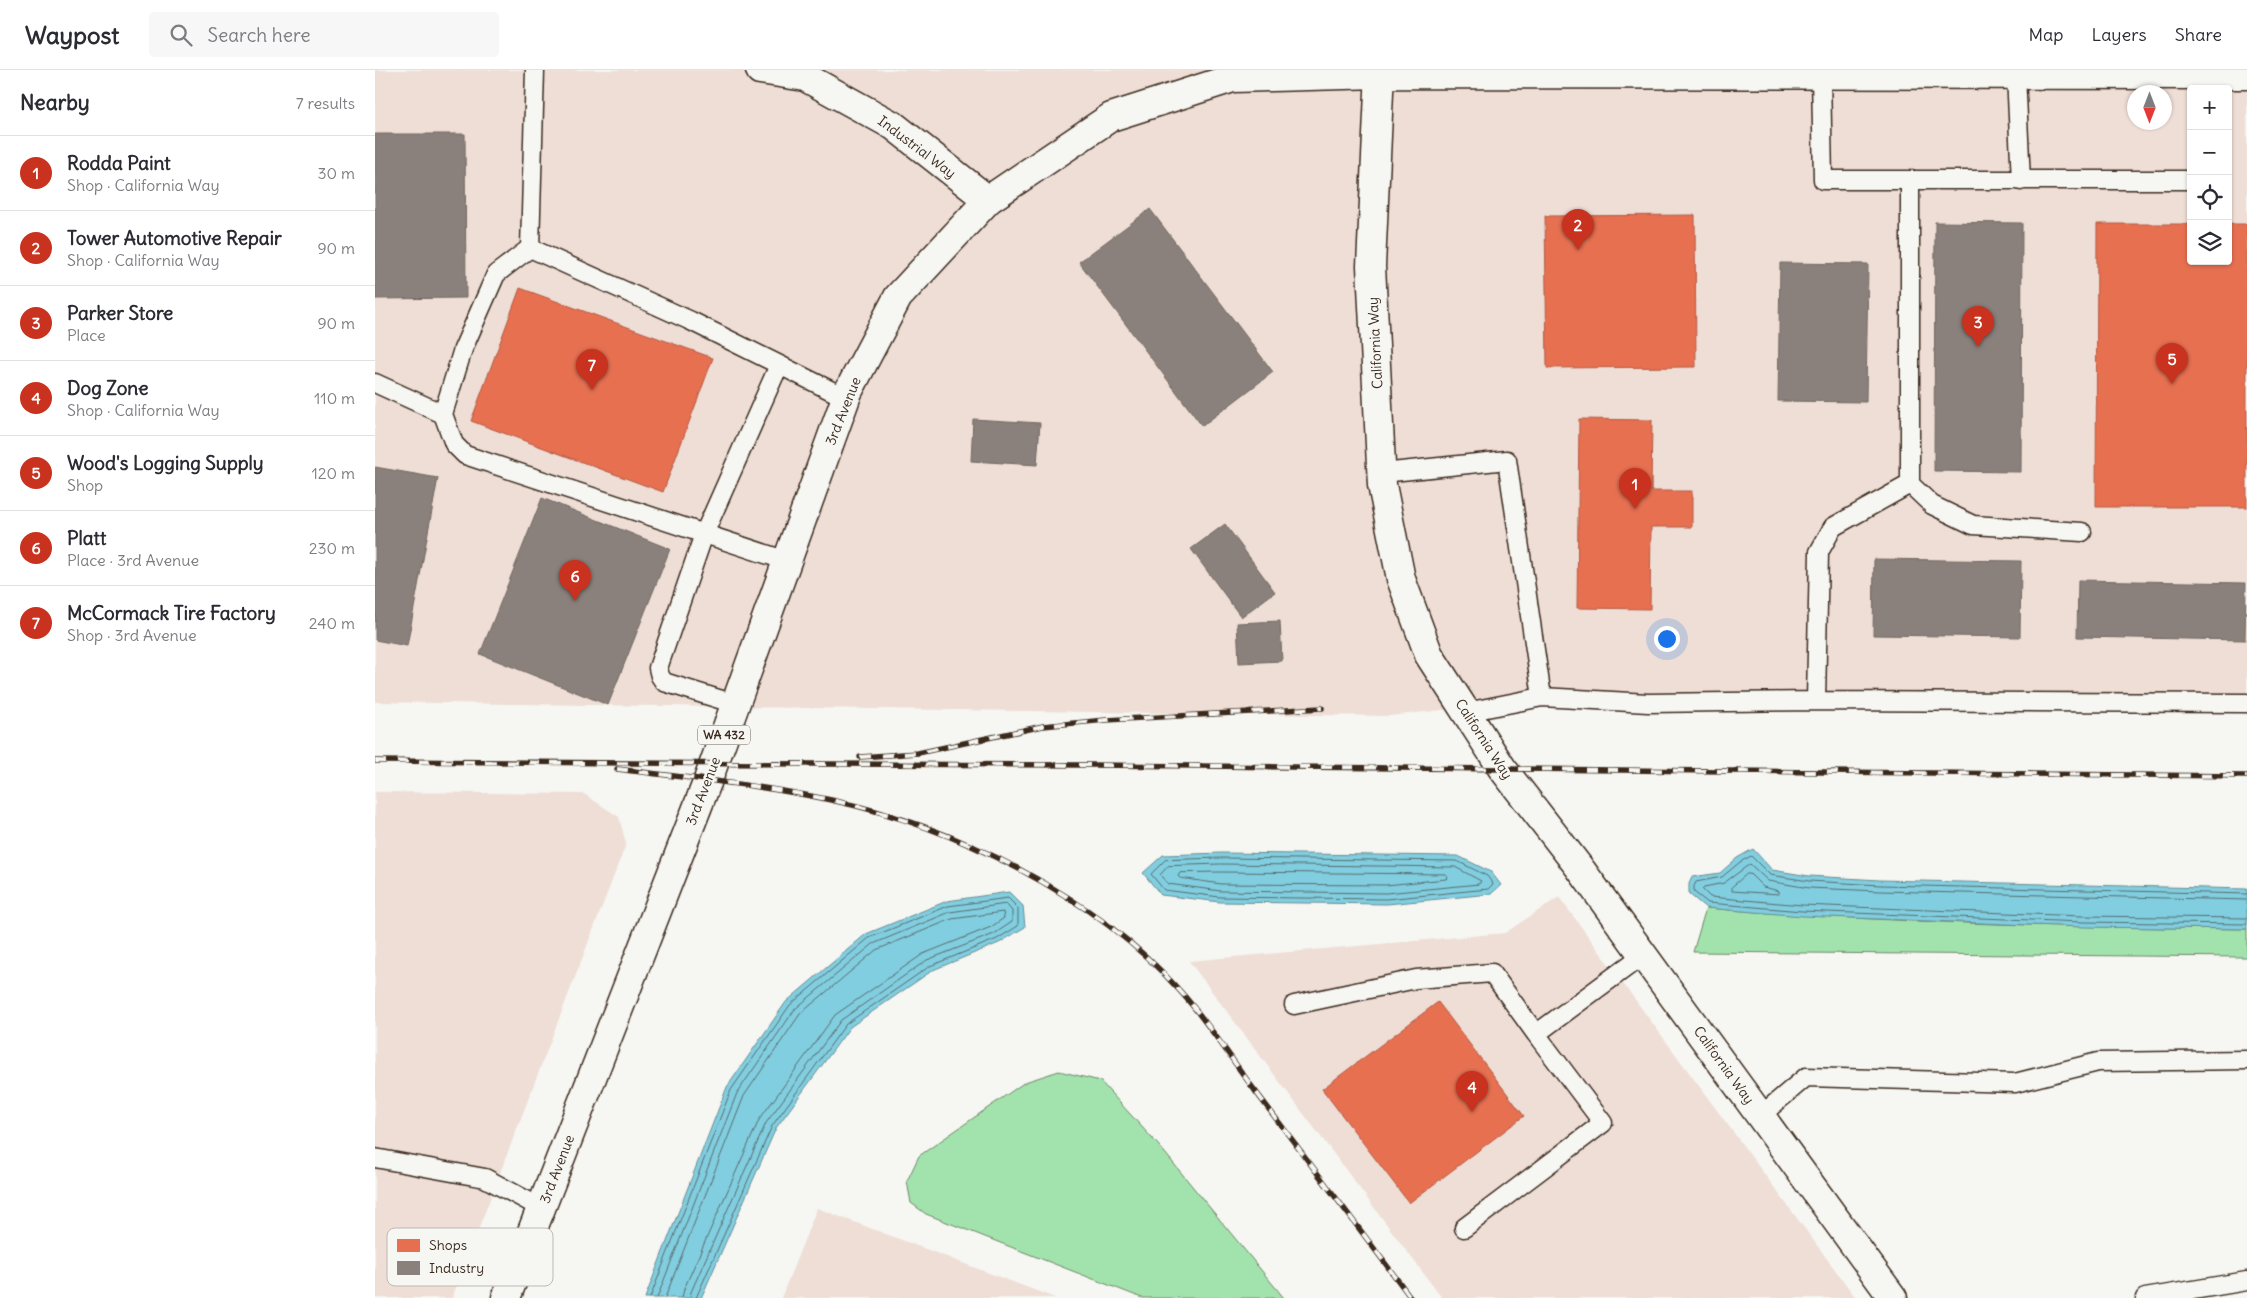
<!DOCTYPE html>
<html lang="en">
<head>
<meta charset="utf-8">
<style>
  body { margin:0; font-family:Delius,sans-serif; background:#f7f7f7; color:#2b2b33 }
  .controls { position:absolute; right:15px; top:15px; display:grid; overflow:hidden; border-radius:5px; box-shadow:0 1px 4px #0004 }
  .controls button { width:45px; height:45px; display:grid; place-items:center; padding:0; border:0; border-bottom:1px solid #e1e1e2; background:#fff; color:#2b2b33; font:25px sans-serif }
  .compass { position:absolute; left:1752px; top:15px; width:45px; height:45px; border-radius:50%; background:#fff; box-shadow:0 1px 4px #0004; rotate:180deg }
  .you { position:absolute; left:1291px; top:568px; width:18px; height:18px; margin:-12px; border:4px solid #fff; border-radius:50%; background:#1a73e8; box-shadow:0 0 0 8px #1a73e833 }
  .badge { display:grid; place-items:center; width:32px; height:32px; border-radius:50%; background:#c8321e; color:#fff; font-size:16px; font-weight:700 }
  .pin { position:absolute; translate:-50% -41px; filter:drop-shadow(0 1px 2px #0008) }
  .pin::after { content:''; position:absolute; top:26px; width:18px; height:15px; background:inherit; clip-path:polygon(0 0,100% 0,50% 100%) }
  .list { margin:0; padding:0; list-style:none }
  h2 { display:flex; justify-content:space-between; align-items:center; height:65px; margin:0; padding:0 20px; font-size:21px }
  h2 small { font-size:16px; font-weight:400; color:#7c7c81 }
  .list li { display:grid; grid-template-columns:32px 1fr auto; gap:15px; align-items:center; box-sizing:border-box; height:75px; padding:0 20px; border-top:1px solid #e1e1e2 }
  .list b { display:block; font-size:19px; white-space:nowrap }
  .list p { margin:0; font-size:16px; white-space:nowrap; color:#7c7c81 }
  .list em { font-size:16px; font-style:normal; color:#7c7c81 }
  .icon { flex:none; width:28px; height:28px; fill:none; stroke:currentColor; stroke-width:2; stroke-linecap:round; stroke-linejoin:round }
  .map { position:relative; flex:none; width:1872px; height:1228px; overflow:hidden }
  header { display:flex; align-items:center; gap:30px; box-sizing:border-box; height:70px; padding:0 25px; background:#fff; border-bottom:1px solid #e1e1e2 }
  header strong { font-size:24px }
  nav { display:flex; gap:28px; margin-inline-start:auto; font-size:18px }
  .search { width:350px; height:45px; background:#f7f7f7; display:flex; align-items:center; gap:12px; box-sizing:border-box; padding:0 18px; border-radius:5px; color:#7c7c81; font-size:19px }
  main { display:flex }
  aside { flex:1; background:#fff }
  .map>svg:first-child { display:block }
</style>
</head>
<body>
<header>
<strong>Waypost</strong>
<div class="search"><svg class="icon" aria-label="search" viewBox="0 0 24 24"><circle cx="10" cy="10" r="6"/><path d="M15 15l6 6"/></svg>Search here</div>
<nav><a>Map</a><a>Layers</a><a>Share</a></nav>
</header>
<main>
<aside>
<h2>Nearby<small>7 results</small></h2>
<ul class="list">
<li><span class="badge">1</span><div><b>Rodda Paint</b><p>Shop · California Way</p></div><em>30 m</em></li>
<li><span class="badge">2</span><div><b>Tower Automotive Repair</b><p>Shop · California Way</p></div><em>90 m</em></li>
<li><span class="badge">3</span><div><b>Parker Store</b><p>Place</p></div><em>90 m</em></li>
<li><span class="badge">4</span><div><b>Dog Zone</b><p>Shop · California Way</p></div><em>110 m</em></li>
<li><span class="badge">5</span><div><b>Wood's Logging Supply</b><p>Shop</p></div><em>120 m</em></li>
<li><span class="badge">6</span><div><b>Platt</b><p>Place · 3rd Avenue</p></div><em>230 m</em></li>
<li><span class="badge">7</span><div><b>McCormack Tire Factory</b><p>Shop · 3rd Avenue</p></div><em>240 m</em></li>
</ul>
</aside>
<div class="map">
<svg width="1872" height="1228" viewBox="0 0 1872 1228">
  <rect width="100%" height="100%" fill="#f6f6f2"/>
  <filter id="ink" filterUnits="userSpaceOnUse"><feTurbulence type="fractalNoise" baseFrequency=".02" numOctaves="2"/><feDisplacementMap in="SourceGraphic" scale="10" xChannelSelector="R" yChannelSelector="G"/><feConvolveMatrix kernelMatrix="1 2 1 2 8 2 1 2 1" color-interpolation-filters="sRGB"/></filter>
  <g filter="url(#ink)">
    <path fill="#eeded6" fill-rule="evenodd" d="M0,0H1872V630L1161,629L1015,646L0,632ZM1816,19H1853V191H1816ZM1760,22H1790V52H1760Z
      M0,722L209,724L244,747L251,774L77,1228H0Z
      M1184,827L1481,1228H1067L814,891L1130,863Z
      M442,1138L680,1228H406Z"/>
    <path fill="#a2e3ad" stroke="#6e8666" d="M1331,838C1511,853 1691,857 1872,859V887L1318,882Z
      M684,1001L725,1011L785,1077L909,1228H767L551,1144L536,1133L532,1111L544,1086L650,1012Z"/>
    <path fill="#81cee0" stroke="#658c92" d="M1378,779L1397,800L1434,806L1505,810L1872,819V859L1707,857L1427,846L1331,838L1314,824V814L1317,807L1345,803L1362,788Z
      M846,783L1083,786L1116,802L1126,815L1116,824L1012,834L845,832L786,825L768,803L788,785Z
      M634,822L648,836L650,857L624,873L558,900L475,957L401,1058L326,1228H270L352,1017L411,932L491,864L572,831Z"/>
    <path fill="#e76f51" stroke="#b35a42" d="M1320,145L1321,297L1172,298L1170,146Z
      M1722,154H1816V191H1853V154H1872V437H1721Z
      M145,218L338,288L288,422L96,351Z
      M1204,349L1277,350L1276,421H1317V457H1276L1275,539L1202,538Z
      M1063,932L1149,1046L1034,1133L947,1019Z"/>
    <path fill="#8a817c" stroke="#726760" d="M0,64H90L91,228L0,229Z
      M775,139L898,302L827,356L704,192Z
      M1560,152L1647,153L1646,402L1559,401Z
      M1405,193L1493,194L1491,332L1403,331Z
      M598,349L665,353L662,395L596,391Z
      M0,397L63,408L32,576L0,570Z
      M167,428L295,479L233,635L105,584Z
      M850,454L900,522L866,547L816,479Z
      M1499,489L1646,491L1645,567L1498,565Z
      M1703,510L1871,513L1870,570L1702,567Z
      M905,551L907,591L864,593L862,553Z"/>
    <g fill="none" stroke-linecap="round" stroke-linejoin="round">
      <path stroke="#576c6c" stroke-width="1" d="M846,788L1082,791L1112,806L1118,814L1113,819L1011,829L845,827L789,820L776,804L790,790Z
        M846,794L1080,797L1106,811L1104,814L1011,823L846,821L793,814L785,805L793,796Z
        M846,802L1071,804L1073,807L1071,809L1011,815L846,814L805,808L803,806L805,803Z
        M1372,804H1375L1388,817L1404,821V824L1357,821V817Z
        M1872,824L1505,815L1434,811L1395,805L1376,786L1365,792L1347,807L1321,812L1319,816V822L1333,833L1427,841L1707,852L1872,854
        M1872,830L1505,821L1434,818L1393,811L1375,794L1349,813L1329,817L1327,819L1335,827L1427,835L1707,846L1872,848
        M275,1228L356,1020L415,935L494,868L573,836L633,828L643,838V856L622,869L555,896L471,954L397,1056L321,1228
        M282,1228L362,1023L420,939L498,874L575,842L631,834L637,841V852L619,864L552,890L466,950L391,1053L316,1222L315,1228
        M290,1228L369,1026L425,944L501,880L577,849L628,842L629,848L616,857L548,884L460,945L384,1050L309,1219L307,1228"/>
      <defs>
        <path id="lane" d="M160,0L155,178L316,251L471,328
          M1446,4L1448,110H1816
          M1641,5L1646,111
          M1535,111V414L1557,435L1598,455L1707,462
          M155,178L121,204L88,279L68,344L79,374L90,385L412,491
          M0,313L68,344
          M1007,403L1132,390L1167,627
          M1441,631L1872,633
          M360,634L289,612L285,606L283,598L329,464L404,295
          M1091,642L1167,627L1273,633L1441,631L1444,482L1458,457L1535,414
          M919,935L1041,909L1117,903L1161,964
          M1385,1046L1431,1007L1640,1013L1723,992L1872,990
          M0,1088L110,1108L166,1138
          M1089,1158L1228,1053L1161,964L1268,885
          M1770,1228L1872,1211"/>
        <path id="street" d="M385,0L430,7L519,56L613,130"/>
        <path id="secondary" d="M1005,0L996,196L1007,415L1026,509L1054,585L1127,698L1204,797L1518,1228"/>
        <path id="highway" d="M131,1228L333,710L473,322L523,227L613,130L736,47L858,8L1005,4L1872,5"/>
      </defs>
      <use href="#lane" stroke="#3b2a1e" stroke-width="21"/>
      <use href="#street" stroke="#3b2a1e" stroke-width="31"/>
      <use href="#secondary" stroke="#3b2a1e" stroke-width="31"/>
      <use href="#highway" stroke="#3b2a1e" stroke-width="31"/>
      <use href="#lane" stroke="#f6f6f2" stroke-width="18"/>
      <use href="#street" stroke="#f6f6f2" stroke-width="28"/>
      <use href="#secondary" stroke="#f6f6f2" stroke-width="28"/>
      <use href="#highway" stroke="#f6f6f2" stroke-width="28"/>
      <defs>
        <path id="rail" d="M485,687L543,683L668,656L731,650L947,638
          M0,691C238,694 477,694 715,695C1101,698 1486,703 1872,706
          M242,699C313,708 386,715 456,730C579,756 721,826 805,921C833,952 856,989 881,1022C933,1091 985,1159 1036,1228"/>
      </defs>
      <use href="#rail" stroke="#3b2a1e" stroke-width="5.5"/>
      <use href="#rail" stroke="#f6f6f2" stroke-width="4" stroke-dasharray="11" stroke-linecap="butt"/>
    </g>
  </g>
  <g text-anchor="middle" stroke-width="5" stroke-linejoin="round" paint-order="stroke">
    <rect fill="#f6f6f2" stroke="#73675e" stroke-width="1" x="323" y="655.5" width="52" height="19" rx="4"/>
    <g font-size="12" font-weight="bold" fill="#3b2a1e">
      <text x="349" y="669">WA 432</text>
    </g>
    <g font-size="14" fill="#3b2a1e" stroke="#f6f6f2">
      <text transform="translate(542 77) rotate(37)" y="5">Industrial Way</text>
      <text transform="translate(1000 273) rotate(-93)" y="5">California Way</text>
      <text transform="translate(468 341) rotate(-68)" y="5">3rd Avenue</text>
      <text transform="translate(1109 669) rotate(57)" y="5">California Way</text>
      <text transform="translate(328 721) rotate(-69)" y="5">3rd Avenue</text>
      <text transform="translate(1349 995) rotate(54)" y="5">California Way</text>
      <text transform="translate(182 1099) rotate(-69)" y="5">3rd Avenue</text>
    </g>
  </g>
  <rect x="12" y="1158" width="166" height="58" rx="8" fill="#f6f6f2" stroke="#beb9b2" stroke-width="1"/>
  <rect x="22" y="1169" width="23" height="13" fill="#e76f51"/>
  <rect x="22" y="1191" width="23" height="14" fill="#8a817c"/>
  <g font-size="14" fill="#3b2a1e">
    <text x="54" y="1180">Shops</text>
    <text x="54" y="1203">Industry</text>
  </g>
</svg>
<div class="controls">
<button>+</button>
<button>−</button>
<button><svg class="icon" aria-label="locate" viewBox="0 0 24 24"><circle cx="12" cy="12" r="6"/><path d="M12 2v4M12 18v4M2 12h4M18 12h4"/></svg></button>
<button><svg class="icon" aria-label="layers" viewBox="0 0 24 24"><path d="M12 4l9 5-9 5-9-5zM3 14l9 5 9-5"/></svg></button>
</div>
<svg class="compass" viewBox="-18 -18 36 36"><path d="M0-13l5 13h-10z" fill="#e53935"/><path d="M0 13l5-13h-10z" fill="#7c7c81"/></svg>
<div class="you"></div>
<div class="pin badge" style="left:1260px;top:439px">1</div>
<div class="pin badge" style="left:1203px;top:180px">2</div>
<div class="pin badge" style="left:1603px;top:277px">3</div>
<div class="pin badge" style="left:1097px;top:1042px">4</div>
<div class="pin badge" style="left:1797px;top:314px">5</div>
<div class="pin badge" style="left:200px;top:531px">6</div>
<div class="pin badge" style="left:217px;top:320px">7</div>
</div>
</main>
</body>
</html>
